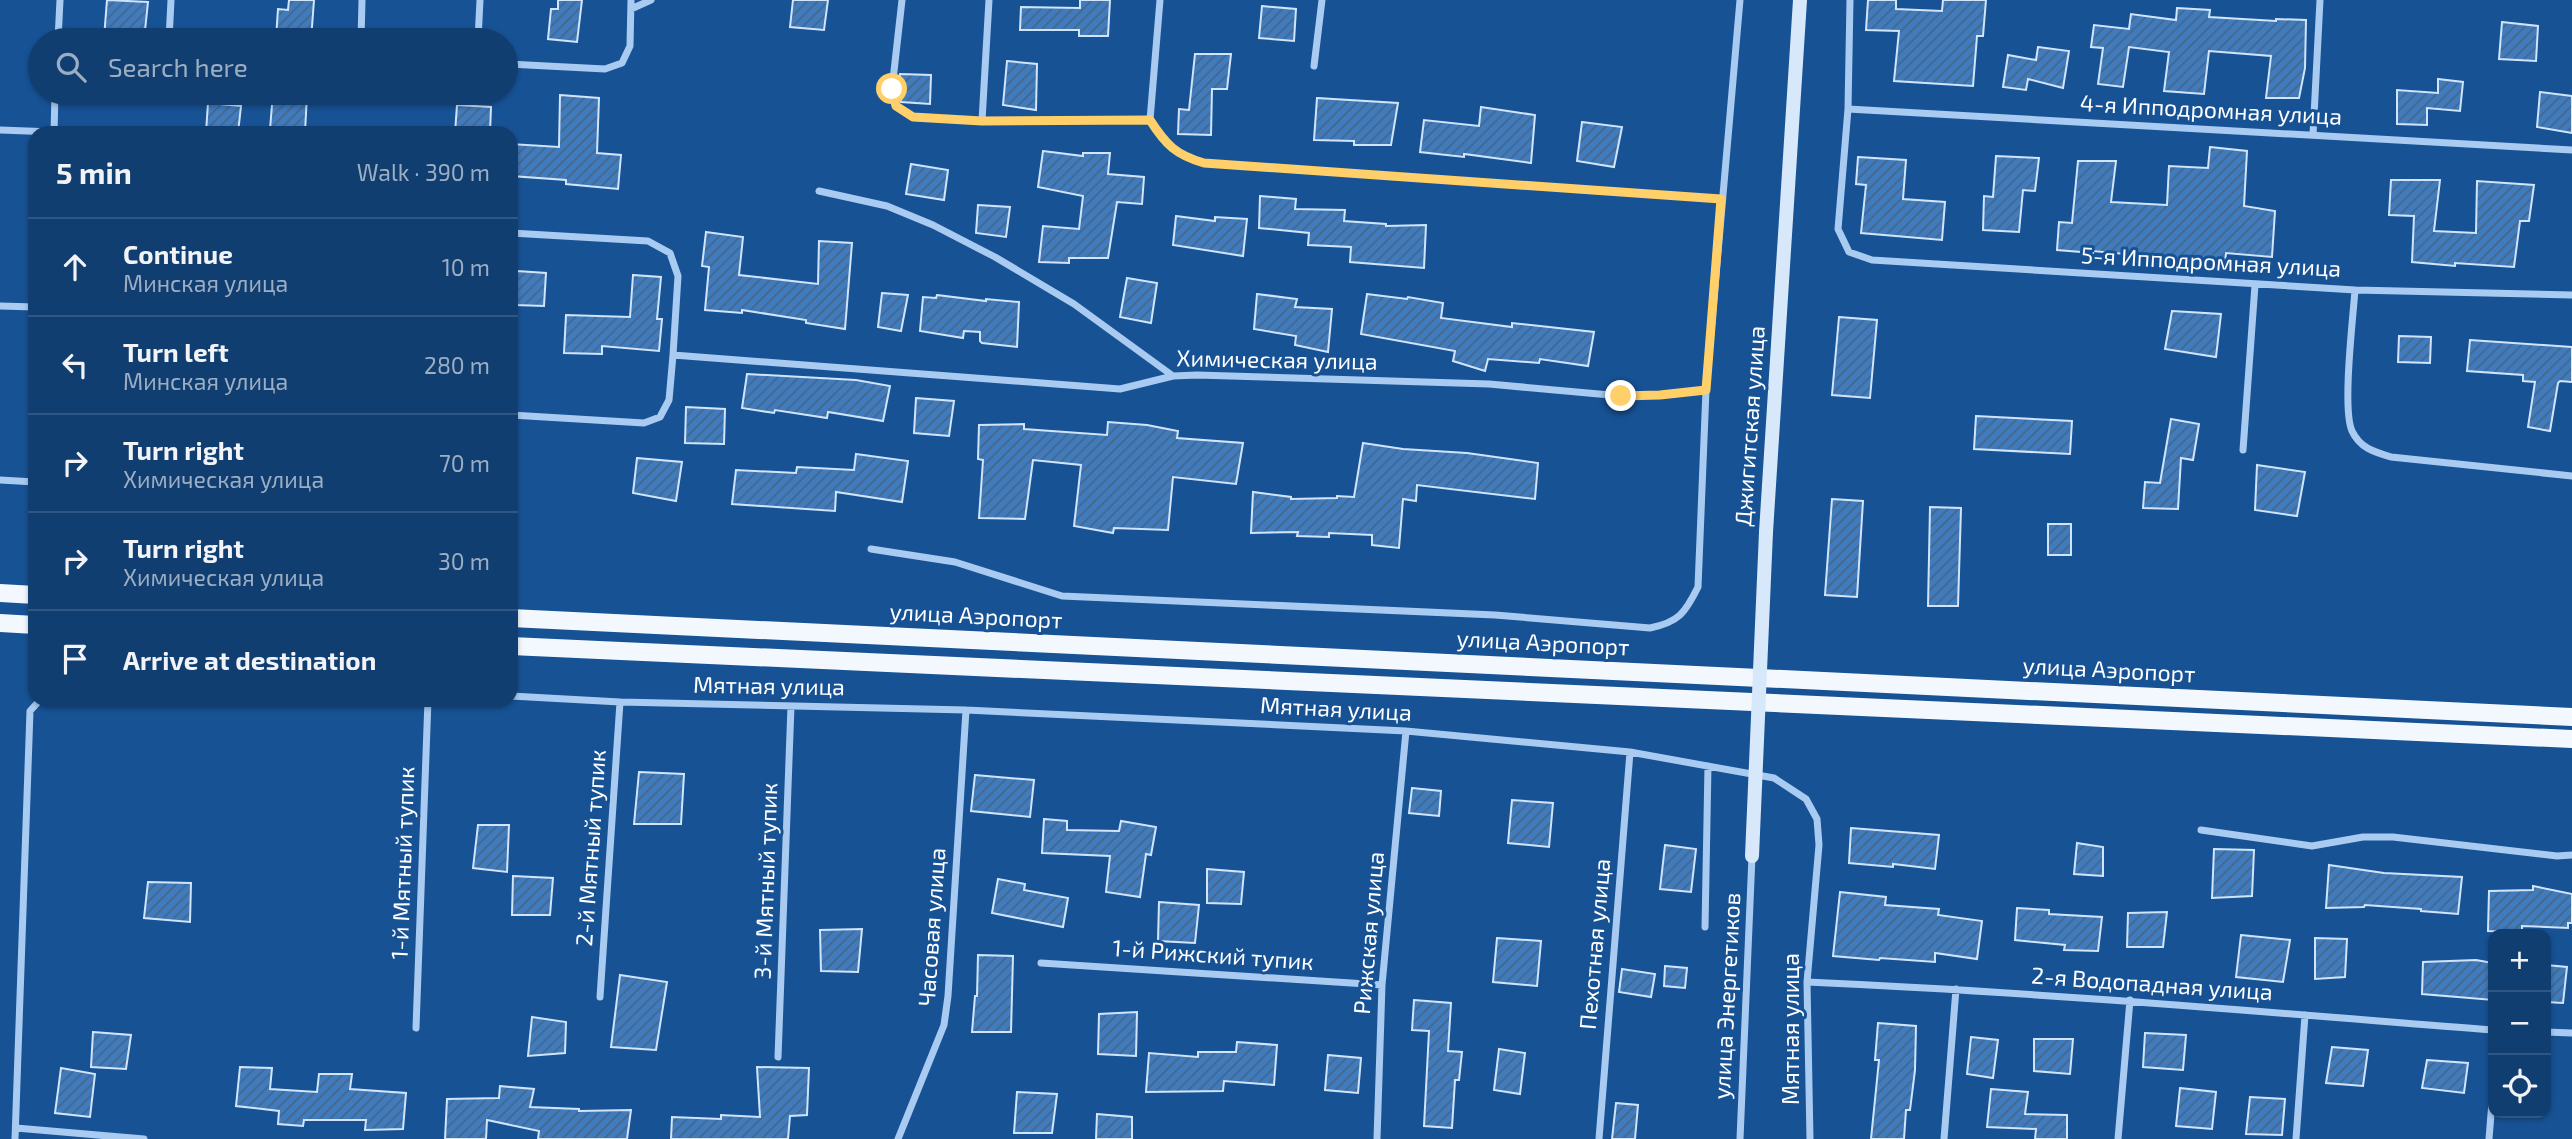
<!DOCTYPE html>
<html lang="en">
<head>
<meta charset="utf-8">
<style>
  body { margin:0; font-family:"Exo 2",sans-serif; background:#1a4575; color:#f1f3f6 }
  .controls { position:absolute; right:21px; bottom:21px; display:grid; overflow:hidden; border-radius:14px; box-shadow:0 2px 5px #0004 }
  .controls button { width:63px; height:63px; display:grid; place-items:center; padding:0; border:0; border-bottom:2px solid #305783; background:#113e70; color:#f1f3f6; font:35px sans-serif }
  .stop { position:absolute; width:21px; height:21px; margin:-16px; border:5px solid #ffcf69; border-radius:50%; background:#fff }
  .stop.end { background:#ffcf69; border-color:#fff; box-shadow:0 2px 7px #0008 }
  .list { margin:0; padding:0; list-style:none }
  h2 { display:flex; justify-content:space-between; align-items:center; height:91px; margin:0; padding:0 28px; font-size:30px }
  h2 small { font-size:23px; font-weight:400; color:#9caec3 }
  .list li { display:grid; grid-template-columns:46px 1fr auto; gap:21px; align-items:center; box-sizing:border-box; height:98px; padding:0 28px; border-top:2px solid #305783 }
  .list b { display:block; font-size:26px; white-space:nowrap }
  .list p { margin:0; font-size:23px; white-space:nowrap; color:#9caec3 }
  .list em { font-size:23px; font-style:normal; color:#9caec3 }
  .icon { flex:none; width:38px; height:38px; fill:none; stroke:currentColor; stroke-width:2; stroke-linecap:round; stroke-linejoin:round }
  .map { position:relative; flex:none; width:2572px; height:1139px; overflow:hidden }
  .search { position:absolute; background:#113e70; box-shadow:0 2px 5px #0004; left:28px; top:28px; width:490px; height:77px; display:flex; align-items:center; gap:18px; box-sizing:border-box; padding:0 24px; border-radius:38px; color:#9caec3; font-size:26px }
  .panel { position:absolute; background:#113e70; box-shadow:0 2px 5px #0004; left:28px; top:126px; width:490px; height:581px; border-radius:21px }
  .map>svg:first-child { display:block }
</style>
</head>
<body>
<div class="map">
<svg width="2572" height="1139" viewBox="0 0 2572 1139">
  <defs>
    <pattern id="building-hatch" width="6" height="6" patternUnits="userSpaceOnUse" patternTransform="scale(1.75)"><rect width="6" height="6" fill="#407bbd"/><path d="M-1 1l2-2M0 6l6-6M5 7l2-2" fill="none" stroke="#45668a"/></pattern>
  </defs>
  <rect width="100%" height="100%" fill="#175295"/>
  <path fill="url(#building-hatch)" stroke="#d0e5fc" stroke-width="2" d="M107,0L148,2L144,40L104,38Z
    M289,0H314L311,40L276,38L278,9L288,10Z
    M558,0H582L577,42L548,39L551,9H558Z
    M793,0H828L824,30L790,27Z
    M1080,0H1110L1108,36H1079V30H1020L1021,7L1080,8Z
    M1868,0H1896V9L1942,11L1943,0H1986L1983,36H1977L1973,86L1894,81L1899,31L1866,30Z
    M1262,6L1296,9L1294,41L1259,38Z
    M2177,8L2210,10L2209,17L2276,21V19L2306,20L2305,68L2299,98H2266L2271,56L2209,51L2204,94L2164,91L2169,52L2129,47L2123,87L2098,84L2103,48L2091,47L2094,25L2129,29L2131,14L2176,20Z
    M2502,22L2538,26L2536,61L2499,59Z
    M2038,47L2069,51L2063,88L2028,79L2026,90L2003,87L2008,55L2036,60Z
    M1195,54H1231L1227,89H1212L1211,135L1178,134L1179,109L1189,110Z
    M1007,61L1037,64L1036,110L1003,105Z
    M900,74L931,75L930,104L901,102L898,89Z
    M2438,79L2463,82L2460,111L2427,108V125L2397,124V90L2438,93Z
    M2540,92L2572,96V133L2537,127Z
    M273,93L307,95L305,132L270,129Z
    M560,95L599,98L597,153L621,155L618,189L566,184V180L511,176V144L559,147Z
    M1317,98L1398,103L1391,145H1354V141L1314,140Z
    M208,103L241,106L238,133L206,132Z
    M457,105L491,107L490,133H455Z
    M1481,107L1535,115L1531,163L1464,154V157L1420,152L1424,120L1479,126Z
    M1582,122L1622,127L1614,167L1577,161Z
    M2210,147L2247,151L2244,206L2275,211L2272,257L2226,253L2225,263L2093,251V253L2057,250L2059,222L2072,223L2078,161H2116L2111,202L2167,205L2169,166L2208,168Z
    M1043,151L1083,156V153H1110L1108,174L1144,177L1142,204L1117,202L1108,258H1069V263L1039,262L1043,226L1079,229L1083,196L1038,187Z
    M1996,156L2039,158L2035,191L2023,190L2019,232L1983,230L1984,196L1993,197Z
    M1858,157L1906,160L1903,199L1945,202L1942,240L1861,233L1866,185L1856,184Z
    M911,164L948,170L944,200L906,194Z
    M2391,180H2440L2434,231L2476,233L2477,181L2534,185L2529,221H2520L2514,267L2455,263V266L2412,262L2414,216L2389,215Z
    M1260,196L1296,199L1295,209L1345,210L1344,221L1386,224V226L1426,225L1424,268L1350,262L1351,247L1308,245L1309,233L1259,228Z
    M978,205L1010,207L1006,237L976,233Z
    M1176,216L1215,221V217L1247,219L1243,256L1173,245Z
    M706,232L743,237L739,275L818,284L819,241L852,243L845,329L806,323V320L742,310V313L705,310L709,267L702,266Z
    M517,271L546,273L544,306L515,305Z
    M633,275L661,277L657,319H662L659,351L602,346V354L564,353L566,315L630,317Z
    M1127,278L1157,283L1151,323L1120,317Z
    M882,293L908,295L901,331L878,327Z
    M1257,294L1297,299L1295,307L1332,309L1328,352L1295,345L1296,336L1254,329Z
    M1367,294L1407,299L1408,297L1443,303L1441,318L1512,327V323L1594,332L1588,366L1540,359L1539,363L1488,359L1485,371L1453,361L1455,351L1361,334Z
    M937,295L986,301V299L1019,302L1017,347L982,343L980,341V332L964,331L963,338L920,331L923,297L936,298Z
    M2172,311L2221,314L2216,357L2165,349Z
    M1839,317L1877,320L1870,398L1832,395Z
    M2399,336L2431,337L2430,363L2398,362Z
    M2470,340L2572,347V382L2560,381L2558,383L2550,431L2528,427L2535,382L2523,381V375L2467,371Z
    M747,374L856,380L890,386L883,421L828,412L827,418L775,410L774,413L742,408Z
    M916,398L954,401L949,436L914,433Z
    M686,407L725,409L724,444L685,443Z
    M1976,416L2072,421L2070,454L1974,449Z
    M2171,419L2199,424L2193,460L2181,458L2178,509L2143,508L2145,482L2160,483Z
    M1108,422L1147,425L1178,431L1177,438L1243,443L1236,484L1173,477L1168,530L1114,528L1113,533L1074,526L1081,465L1033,460L1025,519L979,518L983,460L978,459L979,425L1024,424V429L1107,435Z
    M1363,443L1403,449L1467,453L1538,463L1535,499L1417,485L1416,501L1403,499L1399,548L1372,545V535L1329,533V537L1297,536L1298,532L1251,533L1253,492L1291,497V499L1337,498V496L1354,497Z
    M856,454L908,461L902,502L836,492L835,511L732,504L736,470L796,473L797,467L854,470Z
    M637,458L682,462L676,501L633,493Z
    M2257,465L2305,472L2297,516L2255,510Z
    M1832,499L1863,501L1857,597L1825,595Z
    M1930,507L1961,508L1958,606H1928Z
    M2048,524H2071V555H2048Z
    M639,772L684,774L681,824H634Z
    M975,775L1034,780L1030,817L971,811Z
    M1412,788L1441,791L1439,816L1409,813Z
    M1512,800L1553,803L1549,847L1508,843Z
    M1044,819L1067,821V830L1119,831L1121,821L1156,827L1151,855L1146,854L1140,897L1106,892L1110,856L1042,853Z
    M478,825H509L507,872L473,868Z
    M1851,828L1939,835L1935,869L1893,864V867L1849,863Z
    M2077,843L2103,847V876L2074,874Z
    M1665,845L1696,849L1691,892L1660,889Z
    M2214,849L2254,850L2252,896L2212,898Z
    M2329,865L2384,873L2462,877L2458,914L2421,911V909L2365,905L2364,907L2326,908Z
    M1207,869L1244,872L1241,904L1207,903Z
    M513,876L553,878L550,915H512Z
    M998,879L1025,884L1024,890L1068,898L1063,927L992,913Z
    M148,882L191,883L190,922L144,918Z
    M2533,886L2572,894V923H2568V928L2522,926V932L2488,931L2489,891L2533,890Z
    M1840,892L1886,897L1885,905L1939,909L1938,915L1982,921L1977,959L1935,953V962L1880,958L1879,960L1833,956Z
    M1159,902L1199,905L1195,943L1158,941Z
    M2017,908L2049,910V914L2102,917L2098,951L2064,950L2065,945L2015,940Z
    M2167,912L2163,947H2127L2128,913Z
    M862,929L858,972L821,971L820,930Z
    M2241,935L2290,940L2283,982L2236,977Z
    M1497,938L1541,941L1537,986L1493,982Z
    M2315,938L2347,939L2345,977L2315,979Z
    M978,955L1013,956L1011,1032H972L975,996H977Z
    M2476,960L2493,963V1000L2422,994L2423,962Z
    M2546,965L2567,967L2563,1003L2546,1002Z
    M1665,966L1687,968L1685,988L1664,986Z
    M1622,969L1655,974L1651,997L1619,992Z
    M620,975L667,982L656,1050L611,1047Z
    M1414,1000L1451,1003L1448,1051L1462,1052L1459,1080H1455L1452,1128L1424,1126L1429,1031L1412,1030Z
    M1137,1012L1136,1056L1098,1054L1099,1014Z
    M532,1017L566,1022L565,1053L528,1056Z
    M1878,1023L1916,1026L1915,1070L1910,1110H1906L1904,1139H1871L1879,1060H1875Z
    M93,1032L131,1035L126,1069L91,1067Z
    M2145,1033L2186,1035L2183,1070L2143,1067Z
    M1971,1037L1998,1040L1993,1078L1967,1074Z
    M2034,1039H2073L2070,1074L2034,1071Z
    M1237,1042L1277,1045L1274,1085L1224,1081L1223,1091L1146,1092L1149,1053L1198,1057V1052H1236Z
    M2332,1047L2368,1050L2363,1086L2326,1083Z
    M1499,1049L1525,1053L1520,1094L1494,1090Z
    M1328,1055L1361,1058L1358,1093L1325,1090Z
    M2427,1060L2468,1063L2464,1093L2422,1088Z
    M240,1067L272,1068L270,1089L317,1092L319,1074H352L350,1089L406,1093L403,1129L365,1130L366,1120H304L303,1126L278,1124L279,1111L236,1106Z
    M757,1067L809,1068L807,1115L790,1116L788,1139H671L672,1117L721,1119V1115L760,1117Z
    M61,1068L95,1074L90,1117L55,1113Z
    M500,1086L534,1089L530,1107L579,1109V1111L631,1110L627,1139H538L539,1131L487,1120L486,1139H445L447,1099L499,1098Z
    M2180,1088L2216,1092L2212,1129L2176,1126Z
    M1991,1089L2028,1092L2025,1114L2067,1115V1139H2035L2036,1129L1987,1127Z
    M1017,1092L1057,1094L1052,1133H1014Z
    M2250,1097L2285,1099L2282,1135L2246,1134Z
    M1616,1103L1638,1105L1635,1139H1612Z
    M1097,1114L1132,1117V1139H1096Z"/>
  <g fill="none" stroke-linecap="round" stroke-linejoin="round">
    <path stroke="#a9cbf1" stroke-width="7" d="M902,0L892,89L896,106L913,117L982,121L1150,120C1166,145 1176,155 1204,163L1721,199
      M1850,0L1848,109L1838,229L1849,252L1872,260L2355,290L2572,295
      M631,9L651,0
      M58,40L60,0
      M169,40L171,0
      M361,40L362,0
      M478,40L480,0
      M506,64L605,69L622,63L630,46L631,0
      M1314,66L1322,0
      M1848,109L2572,150
      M1150,120L1160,0
      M982,121L989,0
      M0,130L54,132
      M54,133L55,93
      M2313,135L2320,0
      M819,191L887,206L933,225L995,257L1074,304L1173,376
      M511,233L648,241L670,253L678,276L673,355
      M2355,290C2353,318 2342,409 2352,431C2360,448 2374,452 2391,457L2572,476
      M0,306L35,307
      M511,415L644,423L660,417L669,400L673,355L1120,389L1173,376L1197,375L1489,384L1621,396L1660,395L1706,390L1740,0
      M2243,450L2255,285
      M0,480L35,482
      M871,549L955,562L1062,596L1495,615L1650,628C1679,622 1685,613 1698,587L1706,390
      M511,696L620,702L966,710L1406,731L1630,752L1774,778L1806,799L1817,819L1819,845L1807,982L1810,1139
      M2201,830L2312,846L2363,837H2393L2557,856L2572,855
      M1705,927L1708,766
      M1041,963L1382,985
      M1807,982C2036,992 2264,1012 2493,1030
      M600,997L620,702
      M416,1028L428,700
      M2546,1032L2572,1033
      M778,1057L791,706
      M16,1128L144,1139
      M15,1139L30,711L40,700
      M898,1139L944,1025L948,996L966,710
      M1377,1139L1382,985L1406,731
      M1599,1139L1630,752
      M1740,1139L1752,856
      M1944,1139L1956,989
      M2118,1139L2130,1000
      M2296,1139L2305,1015
      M2489,1139L2493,1089"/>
    <path stroke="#d7e8fb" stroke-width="14" d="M1766,532L1800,0"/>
    <path stroke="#f3f8ff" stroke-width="18" d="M0,593L35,595
      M511,618L2572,717
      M0,623L35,625
      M511,646L2572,739"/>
    <path stroke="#d7e8fb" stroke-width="14" d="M1752,856L1766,532"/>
  </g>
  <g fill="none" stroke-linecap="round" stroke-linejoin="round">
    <path stroke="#ffcf69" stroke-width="9" d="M892,89L896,106L913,117L982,121L1150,120C1166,145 1176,155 1204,163L1721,199L1706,390L1660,395L1621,396"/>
  </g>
  <g text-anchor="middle" stroke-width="6" stroke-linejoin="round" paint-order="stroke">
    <g font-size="23" fill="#fff" stroke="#175295">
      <text transform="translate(2211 110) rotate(3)" y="8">4-я Ипподромная улица</text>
      <text transform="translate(2211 262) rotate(3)" y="8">5-я Ипподромная улица</text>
      <text transform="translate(1277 360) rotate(1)" y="8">Химическая улица</text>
      <text transform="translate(1750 426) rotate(-86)" y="8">Джигитская улица</text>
      <text transform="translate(976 616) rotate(3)" y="8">улица Аэропорт</text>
      <text transform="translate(1543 643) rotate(3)" y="8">улица Аэропорт</text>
      <text transform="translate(2109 670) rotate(3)" y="8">улица Аэропорт</text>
      <text transform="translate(769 686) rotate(1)" y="8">Мятная улица</text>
      <text transform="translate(1336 709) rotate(3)" y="8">Мятная улица</text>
      <text transform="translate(591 848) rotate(-86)" y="8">2-й Мятный тупик</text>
      <text transform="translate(403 863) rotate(-88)" y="8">1-й Мятный тупик</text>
      <text transform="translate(766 881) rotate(-88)" y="8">3-й Мятный тупик</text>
      <text transform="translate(932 927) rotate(-86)" y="8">Часовая улица</text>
      <text transform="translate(1369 933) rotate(-85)" y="8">Рижская улица</text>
      <text transform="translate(1595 944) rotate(-85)" y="8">Пехотная улица</text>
      <text transform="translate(1213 955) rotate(4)" y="8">1-й Рижский тупик</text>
      <text transform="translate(2152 984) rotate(4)" y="8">2-я Водопадная улица</text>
      <text transform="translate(1727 996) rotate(-87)" y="8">улица Энергетиков</text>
      <text transform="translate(1791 1029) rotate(-90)" y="8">Мятная улица</text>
    </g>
  </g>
</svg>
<div class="controls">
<button>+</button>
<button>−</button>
<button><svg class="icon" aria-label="locate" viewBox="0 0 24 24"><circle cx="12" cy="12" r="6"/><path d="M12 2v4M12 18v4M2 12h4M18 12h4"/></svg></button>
</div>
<div class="stop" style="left:892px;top:89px"></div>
<div class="stop end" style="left:1621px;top:396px"></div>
<div class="search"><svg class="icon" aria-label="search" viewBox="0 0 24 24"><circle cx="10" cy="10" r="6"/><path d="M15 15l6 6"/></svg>Search here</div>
<section class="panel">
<h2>5 min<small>Walk · 390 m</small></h2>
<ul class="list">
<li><svg class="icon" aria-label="ahead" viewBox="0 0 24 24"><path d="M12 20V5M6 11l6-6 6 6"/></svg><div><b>Continue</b><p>Минская улица</p></div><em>10 m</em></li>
<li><svg class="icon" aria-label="left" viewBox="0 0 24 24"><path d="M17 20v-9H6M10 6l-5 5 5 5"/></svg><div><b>Turn left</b><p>Минская улица</p></div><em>280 m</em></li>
<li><svg class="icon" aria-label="right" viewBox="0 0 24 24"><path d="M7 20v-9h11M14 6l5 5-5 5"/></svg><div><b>Turn right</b><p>Химическая улица</p></div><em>70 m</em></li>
<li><svg class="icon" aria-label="right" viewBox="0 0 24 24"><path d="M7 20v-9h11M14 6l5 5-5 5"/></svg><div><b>Turn right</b><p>Химическая улица</p></div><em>30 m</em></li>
<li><svg class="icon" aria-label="arrive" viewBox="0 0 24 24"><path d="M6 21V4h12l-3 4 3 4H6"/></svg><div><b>Arrive at destination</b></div></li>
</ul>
</section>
</div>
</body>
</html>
